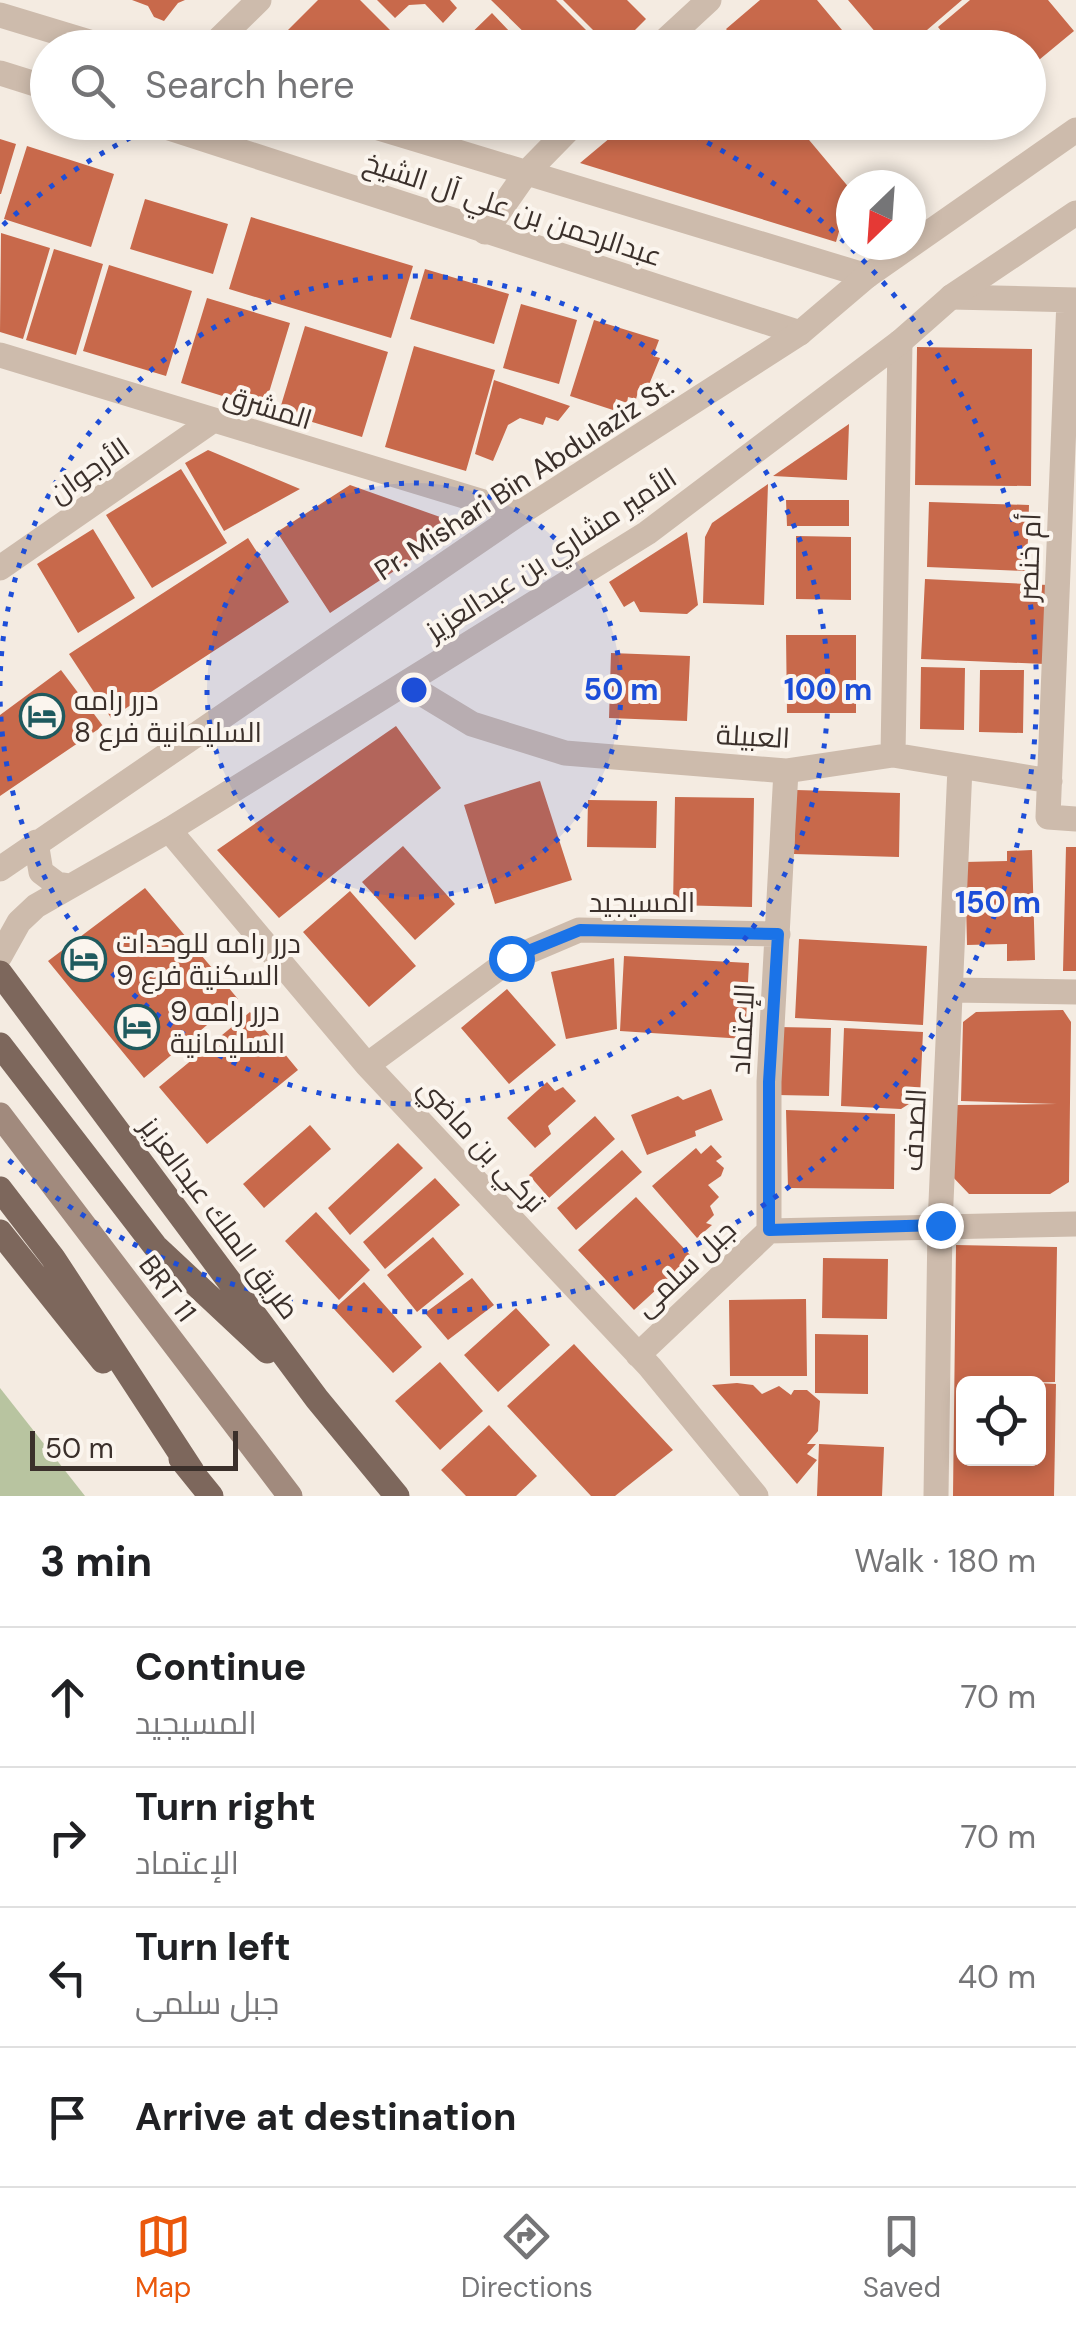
<!DOCTYPE html>
<html lang="en">
<head>
<meta charset="utf-8">
<style>
  body { margin:0; font-family:"DM Sans",Cairo,sans-serif; background:#f2f2f2; color:#202124 }
  .controls { position:absolute; right:30px; bottom:30px; display:grid; overflow:hidden; border-radius:15px; box-shadow:0 5px 15px #0003 }
  .controls button { width:90px; height:90px; display:grid; place-items:center; padding:0; border:0; border-bottom:2px solid #e0e0e0; background:#fff; color:#202124; font:50px sans-serif }
  .compass { position:absolute; left:836px; top:170px; width:90px; height:90px; border-radius:50%; background:#fff; box-shadow:0 5px 15px #0003; rotate:205deg }
  .scale { position:absolute; left:30px; bottom:25px; width:208px; box-sizing:border-box; padding-left:10px; border:5px solid #3b302b; border-top:0; font-size:28px; line-height:35px; white-space:nowrap; color:#3b302b; -webkit-text-stroke:8px #fbf5ee; paint-order:stroke }
  .stop { position:absolute; width:30px; height:30px; margin:-22px; border:8px solid #1a73e8; border-radius:50%; background:#fff }
  .stop.end { background:#1a73e8; border-color:#fff; box-shadow:0 2px 10px #0008 }
  .list { margin:0; padding:0; list-style:none }
  h2 { display:flex; justify-content:space-between; align-items:center; height:130px; margin:0; padding:0 40px; font-size:42px }
  h2 small { font-size:32px; font-weight:400; color:#757577 }
  .list li { display:grid; grid-template-columns:65px 1fr auto; gap:30px; align-items:center; box-sizing:border-box; height:140px; padding:0 40px; border-top:2px solid #e0e0e0 }
  .list b { display:block; font-size:38px; white-space:nowrap }
  .list p { margin:0; font-size:32px; white-space:nowrap; color:#757577 }
  .list em { font-size:32px; font-style:normal; color:#757577 }
  .icon { flex:none; width:55px; height:55px; fill:none; stroke:currentColor; stroke-width:2; stroke-linecap:round; stroke-linejoin:round }
  .map { position:relative; flex:none; width:1076px; height:1496px; overflow:hidden }
  .search { position:absolute; background:#fff; box-shadow:0 5px 15px #0003; left:30px; right:30px; top:30px; height:110px; display:flex; align-items:center; gap:25px; box-sizing:border-box; padding:0 35px; border-radius:55px; color:#757577; font-size:38px }
  .sheet { height:690px; background:#fff }
  nav { display:flex; justify-content:space-around; align-items:center; box-sizing:border-box; height:140px; border-top:2px solid #e0e0e0; background:#fff; font-size:28px; color:#757577 }
  nav a { display:grid; justify-items:center; gap:5px }
  nav .on { color:#ea580c }
  .map>svg:first-child { display:block }
</style>
</head>
<body>
<div class="map">
<svg width="1076" height="1496" viewBox="0 0 1076 1496">
  <rect width="100%" height="100%" fill="#f4ebe1"/>
  <path fill="#b8c4a0" d="M0,1388L85,1496H0Z"/>
  <path fill="#c8694b" d="M132,0H185L178,3L164,21L154,17L148,6Z
    M318,0H360L408,48H297L284,34Z
    M377,0H450L457,8L443,23L425,4L409,5L395,18Z
    M491,0H556L604,48H540Z
    M563,0H627L646,19L617,48H611Z
    M760,0H817L857,48H742L726,29Z
    M848,0H962L906,48H889Z
    M970,0H1048L1074,31L1028,69V48H955L938,27Z
    M492,13L525,48H456Z
    M629,122H794L851,190L836,242L580,163Z
    M0,139L16,144L1,194H0Z
    M27,146L114,174L91,247L4,219Z
    M145,199L228,224L213,274L130,249Z
    M251,217L413,266L391,338L229,289Z
    M1,233L50,248L23,339L0,332Z
    M54,249L103,264L76,355L26,340Z
    M109,265L192,291L166,376L83,351Z
    M425,269L509,294L494,344L410,319Z
    M207,298L290,323L264,409L181,383Z
    M521,304L577,320L559,384L503,368Z
    M594,320L659,340L653,356L660,358L648,387L640,385L636,399L628,397L627,403L616,399L613,410L570,396Z
    M305,326L388,352L362,437L279,412Z
    M414,346L495,370L466,471L385,447Z
    M917,347L1032,349L1031,486L915,485Z
    M494,380L570,406L558,421L546,417L543,425L520,418L508,425L493,461L475,454Z
    M849,424L847,480L773,476Z
    M208,450L300,489L224,531L185,463Z
    M181,469L227,543L152,588L106,515Z
    M768,484L764,605L703,603L705,537L712,523Z
    M350,485L457,523V530L330,613L277,532Z
    M786,500H849V526H787Z
    M929,502L1029,505L1027,571L927,567Z
    M93,529L135,598L78,633L37,564Z
    M687,532L698,605L687,614L640,612L634,601L624,607L609,582Z
    M796,536L851,537V600L796,599Z
    M248,538L289,602L111,718L69,654Z
    M925,579L1048,585L1045,664L921,659Z
    M786,635H856V713H787Z
    M611,653L690,656L687,721L609,718Z
    M921,667L965,668L964,730L920,729Z
    M61,670L103,726L0,796V715Z
    M980,670H1024L1023,733L979,732Z
    M396,726L441,788L279,918L217,850Z
    M540,781L572,880L495,904L464,805Z
    M796,790L900,793L899,857L794,854Z
    M675,797L754,798L752,907L673,905Z
    M588,800L657,801L656,848L587,847Z
    M403,846L455,904L415,940L362,882Z
    M1066,847H1076V971H1063Z
    M1032,850L1035,960L1007,961V944L967,945L965,862L1007,861V851Z
    M145,888L238,999L144,1078L48,961Z
    M350,891L416,966L369,1007L303,932Z
    M799,939L927,946L923,1025L795,1018Z
    M624,956L749,963L745,1039L620,1031Z
    M614,958L617,1029L566,1039L551,972Z
    M507,989L556,1045L509,1084L461,1028Z
    M1063,1010L1071,1022L1069,1182L1050,1194H969L951,1175L956,1105L1057,1104L961,1101L963,1022L976,1012Z
    M250,1012L298,1070L207,1144L159,1087Z
    M778,1027L831,1028L829,1096L777,1095Z
    M844,1028L923,1032L920,1097L901,1109L841,1106Z
    M547,1082L555,1091L563,1087L576,1101L548,1126L551,1134L535,1148L507,1118Z
    M711,1089L723,1120L695,1131L696,1136L647,1155L631,1115L678,1096L683,1100Z
    M786,1110L895,1114L894,1189L788,1188Z
    M595,1116L615,1139L549,1198L529,1175Z
    M310,1125L331,1149L264,1208L243,1184Z
    M398,1143L423,1168L350,1235L328,1208Z
    M711,1145L722,1157L716,1161L724,1168L721,1176L708,1185L719,1197L710,1206L714,1215L706,1223L712,1225L697,1238L652,1186L696,1148L701,1154Z
    M622,1150L642,1172L576,1230L557,1208Z
    M435,1178L460,1205L385,1269L363,1242Z
    M636,1197L692,1257L634,1310L578,1250Z
    M316,1212L370,1270L339,1300L285,1241Z
    M433,1237L464,1274L417,1312L387,1275Z
    M956,1245L1057,1247L1055,1382L964,1384V1458H1038V1383L1056,1384L1054,1496H953Z
    M823,1258L888,1259L887,1319L822,1318Z
    M472,1278L494,1305L448,1340L425,1313Z
    M364,1282L422,1347L393,1373L334,1309Z
    M806,1299L807,1376H730L729,1300Z
    M516,1308L550,1345L498,1392L464,1355Z
    M815,1334L868,1335V1394L815,1393Z
    M574,1344L673,1450L615,1496H591L507,1406Z
    M440,1362L483,1411L440,1450L395,1401Z
    M737,1383L753,1385L762,1394L779,1386L791,1395L794,1390H807L820,1401L818,1431L807,1444H816L807,1454L817,1460L797,1484L712,1385Z
    M489,1425L537,1476L516,1496H466L441,1470Z
    M819,1444L884,1447L882,1496H817Z"/>
  <g fill="none" stroke-linecap="round" stroke-linejoin="round">
    <path stroke="#cdbbac" stroke-width="25" d="M0,15L109,48
      M210,48L259,0
      M657,48L709,0
      M0,73L48,88
      M151,122L800,333
      M359,122L867,276
      M485,232L526,173L576,122
      M951,297L1076,300
      M1069,300L1048,817L1076,819
      M0,355L520,513
      M0,568L212,421
      M406,684L472,724L565,753L786,771L893,755L1050,781
      M893,755L900,342
      M169,830L367,1065L650,1367L756,1496
      M951,990L1076,992
      M367,1065L511,959L579,930L778,934
      M769,1231V1082L786,771
      M638,1355L769,1231L1076,1224
      M936,1496L940,1225L960,767"/>
    <path stroke="#cdbbac" stroke-width="25" d="M36,842L41,872L57,884L70,886
      M0,869L520,513L800,333L867,276L1076,130
      M0,956L19,922L36,906L169,830L647,533L900,342L951,297L1076,213"/>
    <path stroke="#a18a7d" stroke-width="25" d="M0,1115L290,1496"/>
    <path stroke="#7d675c" stroke-width="25" d="M0,973L317,1399L397,1496
      M0,1045L155,1246L267,1351
      M0,1189L53,1258L192,1471
      M0,1232L103,1361
      M181,1459L211,1496"/>
  </g>
  <g fill="none" stroke-linecap="round" stroke-linejoin="round">
    <path stroke="#1a73e8" stroke-width="12" d="M511,958L580,930L778,934L769,1082V1230L940,1225"/>
  </g>
  <circle cx="414" cy="690" r="207" fill="#1d4ed8" fill-opacity=".12"/>
  <g fill="none" stroke="#1d4ed8" stroke-width="5" stroke-dasharray="5 10">
    <circle cx="414" cy="690" r="207"/>
    <path d="M0 686A414 414 0 1 1 0 694"/>
    <path d="M3 225A621 621 0 0 1 161 123M667 123A621 621 0 1 1 3 1155"/>
  </g>
  <defs>
    <symbol id="hotel-ring" viewBox="-11 -11 22 22"><circle r="9.5" fill="#fbf5ee" stroke="#1f5a5e" stroke-width="1.5"/><path d="M-6-4.5h1.5V1H6V5H4.5V3h-9V5H-6ZM-4 0a1.8 1.8 0 1 1 3.6 0ZM.5 0V-2.5h3Q6-2.5 6 0Z" fill="#1f5a5e"/></symbol>
  </defs>
  <g fill-rule="evenodd">
    <use href="#hotel-ring" x="17" y="691" width="50" height="50"/>
    <use href="#hotel-ring" x="59" y="934" width="50" height="50"/>
    <use href="#hotel-ring" x="112" y="1002" width="50" height="50"/>
  </g>
  <g text-anchor="middle" stroke-width="8" stroke-linejoin="round" paint-order="stroke">
    <g font-size="28" fill="#3b302b" stroke="#fbf5ee">
      <text transform="translate(513 209) rotate(18)" y="10">عبدالرحمن بن علي آل الشيخ</text>
      <text transform="translate(268 407) rotate(17)" y="10">المشرق</text>
      <text transform="translate(89 470) rotate(-35)" y="10">الأرجوان</text>
      <text transform="translate(524 478) rotate(-33)" y="10">Pr. Mishari Bin Abdulaziz St.</text>
      <text transform="translate(551 554) rotate(-33)" y="10">الأمير مشاري بن عبدالعزيز</text>
      <text transform="translate(1029 557) rotate(-88)" y="10">أم خنصر</text>
      <text transform="translate(753 736) rotate(3)" y="10">العبيلة</text>
      <text x="642" y="912">المسيجيد</text>
      <text transform="translate(742 1029) rotate(-87)" y="10">الإعتماد</text>
      <text transform="translate(914 1130) rotate(-87)" y="10">الصدف</text>
      <text transform="translate(482 1145) rotate(47)" y="10">تركي بن ماضي</text>
      <text transform="translate(220 1218) rotate(53)" y="10">طريق الملك عبدالعزيز</text>
      <text transform="translate(685 1268) rotate(-43)" y="10">جبل سلمى</text>
      <text transform="translate(168 1288) rotate(53)" y="10">BRT 11</text>
    </g>
    <g font-size="28" fill="#3b302b" stroke="#fbf5ee" text-anchor="start">
      <text x="74" y="710">درر رامه<tspan x="74" dy="32">السليمانية فرع 8</tspan></text>
      <text x="116" y="953">درر رامه للوحدات<tspan x="116" dy="32">السكنية فرع 9</tspan></text>
      <text x="170" y="1021">درر رامه 9<tspan x="170" dy="32">السليمانية</tspan></text>
    </g>
  </g>
  <circle cx="414" cy="690" r="15" fill="#1d4ed8" stroke="#fbf5ee" stroke-width="5"/>
  <g font-size="30" text-anchor="middle" font-weight="bold" fill="#1d4ed8" stroke="#fbf5ee" stroke-width="8" stroke-linejoin="round" paint-order="stroke">
    <text x="621" y="700">50 m</text>
    <text x="828" y="700">100 m</text>
    <text x="998" y="913">150 m</text>
  </g>
</svg>
<div class="controls">
<button><svg class="icon" aria-label="locate" viewBox="0 0 24 24"><circle cx="12" cy="12" r="6"/><path d="M12 2v4M12 18v4M2 12h4M18 12h4"/></svg></button>
</div>
<svg class="compass" viewBox="-18 -18 36 36"><path d="M0-13l5 13h-10z" fill="#e53935"/><path d="M0 13l5-13h-10z" fill="#757577"/></svg>
<div class="scale">50 m</div>
<div class="stop" style="left:511px;top:958px"></div>
<div class="stop end" style="left:940px;top:1225px"></div>
<div class="search"><svg class="icon" aria-label="search" viewBox="0 0 24 24"><circle cx="10" cy="10" r="6"/><path d="M15 15l6 6"/></svg>Search here</div>
</div>
<section class="sheet">
<h2>3 min<small>Walk · 180 m</small></h2>
<ul class="list">
<li><svg class="icon" aria-label="ahead" viewBox="0 0 24 24"><path d="M12 20V5M6 11l6-6 6 6"/></svg><div><b>Continue</b><p>المسيجيد</p></div><em>70 m</em></li>
<li><svg class="icon" aria-label="right" viewBox="0 0 24 24"><path d="M7 20v-9h11M14 6l5 5-5 5"/></svg><div><b>Turn right</b><p>الإعتماد</p></div><em>70 m</em></li>
<li><svg class="icon" aria-label="left" viewBox="0 0 24 24"><path d="M17 20v-9H6M10 6l-5 5 5 5"/></svg><div><b>Turn left</b><p>جبل سلمى</p></div><em>40 m</em></li>
<li><svg class="icon" aria-label="arrive" viewBox="0 0 24 24"><path d="M6 21V4h12l-3 4 3 4H6"/></svg><div><b>Arrive at destination</b></div></li>
</ul>
</section>
<nav>
<a class="on"><svg class="icon" aria-label="map" viewBox="0 0 24 24"><path d="M3 6l6-2 6 2 6-2v14l-6 2-6-2-6 2zM9 4v14M15 6v14"/></svg>Map</a>
<a><svg class="icon" aria-label="directions" viewBox="0 0 24 24"><path d="M12 3l9 9-9 9-9-9zM9 14v-3h6M13 9l2 2-2 2"/></svg>Directions</a>
<a><svg class="icon" aria-label="saved" viewBox="0 0 24 24"><path d="M7 4h10v16l-5-4-5 4z"/></svg>Saved</a>
</nav>
</body>
</html>
